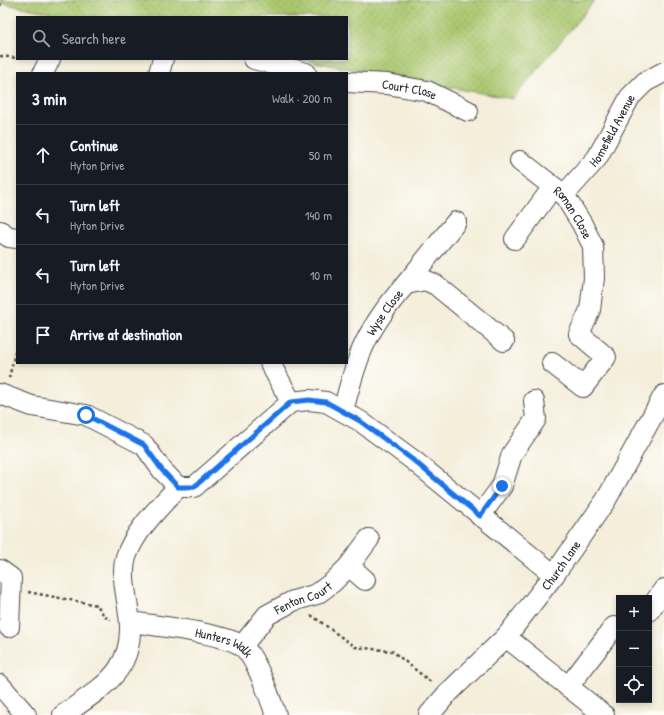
<!DOCTYPE html>
<html lang="en">
<head>
<meta charset="utf-8">
<style>
  body { margin:0; font-family:"Patrick Hand",sans-serif; background:#20242c; color:#f1f3f6 }
  .controls { position:absolute; right:12px; bottom:12px; display:grid; overflow:hidden; border-radius:0px; box-shadow:0 2px 6px #0003 }
  .controls button { width:36px; height:36px; display:grid; place-items:center; padding:0; border:0; border-bottom:1px solid #363941; background:#171b24; color:#f1f3f6; font:20px sans-serif }
  .stop { position:absolute; width:12px; height:12px; margin:-9px; border:3px solid #1a73e8; border-radius:50%; background:#fff }
  .stop.end { background:#1a73e8; border-color:#fff; box-shadow:0 1px 4px #0008 }
  .list { margin:0; padding:0; list-style:none }
  h2 { display:flex; justify-content:space-between; align-items:center; height:52px; margin:0; padding:0 16px; font-size:17px }
  h2 small { font-size:13px; font-weight:400; color:#9ea1a6 }
  .list li { display:grid; grid-template-columns:26px 1fr auto; gap:12px; align-items:center; box-sizing:border-box; height:60px; padding:0 16px; border-top:1px solid #363941 }
  .list b { display:block; font-size:15px; white-space:nowrap }
  .list p { margin:0; font-size:13px; white-space:nowrap; color:#9ea1a6 }
  .list em { font-size:13px; font-style:normal; color:#9ea1a6 }
  .icon { flex:none; width:22px; height:22px; fill:none; stroke:currentColor; stroke-width:2; stroke-linecap:round; stroke-linejoin:round }
  .map { position:relative; flex:none; width:664px; height:715px; overflow:hidden }
  .search { position:absolute; background:#171b24; box-shadow:0 2px 6px #0003; left:16px; top:16px; width:332px; height:44px; display:flex; align-items:center; gap:10px; box-sizing:border-box; padding:0 14px; border-radius:0px; color:#9ea1a6; font-size:15px }
  .panel { position:absolute; background:#171b24; box-shadow:0 2px 6px #0003; left:16px; top:72px; width:332px; height:292px; border-radius:0px }
  .map>svg:first-child { display:block }
</style>
</head>
<body>
<div class="map">
<svg width="664" height="715" viewBox="0 0 664 715">
  <defs>
    <pattern id="grass-dots" width="8" height="8" patternUnits="userSpaceOnUse"><rect width="8" height="8" fill="#a9c66d"/><path d="M2 2h.1M6 6h.1" fill="none" stroke="#92aa5f" stroke-width="1.8" stroke-linecap="round"/></pattern>
  </defs>
  <rect width="100%" height="100%" fill="#fdfcf7"/>
  <filter id="ink" filterUnits="userSpaceOnUse"><feTurbulence type="fractalNoise" baseFrequency=".025" numOctaves="2"/><feDisplacementMap in="SourceGraphic" scale="8" xChannelSelector="R" yChannelSelector="G"/><feConvolveMatrix kernelMatrix="1 2 1 2 8 2 1 2 1" color-interpolation-filters="sRGB"/></filter>
  <filter id="wash" filterUnits="userSpaceOnUse"><feTurbulence type="fractalNoise" baseFrequency=".012" numOctaves="4" result="noise"/><feDisplacementMap in="SourceGraphic" scale="16" xChannelSelector="R" yChannelSelector="G"/><feGaussianBlur stdDeviation="0.9" result="paint"/><feColorMatrix in="noise" values="0 0 0 0 0 0 0 0 0 0 0 0 0 0 0 0 0 1.4 0 .05"/><feComposite in="paint" operator="in"/></filter>
  <g filter="url(#wash)">
    <rect width="100%" height="100%" fill="#f4eedb"/>
    <path fill="url(#grass-dots)" stroke="#6a784c" d="M0,0H595L513,99L297,59H347V17H73L0,3Z"/>
  </g>
  <g filter="url(#ink)">
    <g fill="none" stroke-linecap="round" stroke-linejoin="round">
      <defs>
        <g id="minor">
          <path d="M254,59L306,73"/>
          <path d="M43,73L50,59"/>
          <path d="M159,73L163,59"/>
          <path id="s1" d="M347,82L387,84L427,91L468,111"/>
          <path id="s2" d="M520,161L564,195L582,224L593,246L594,278L590,310L579,334L606,357L583,387L552,363"/>
          <path id="s3" d="M564,195L597,158L630,97L645,82L664,72"/>
          <path d="M0,231L9,237L17,238"/>
          <path d="M515,239L553,187"/>
          <path d="M406,284L456,222"/>
          <path d="M270,363L291,402"/>
          <path d="M0,394L32,406L86,415L144,445L162,470L178,487H194L291,402L309,400L326,402L360,421L413,460L554,575"/>
          <path id="s4" d="M343,411C349,388 355,364 365,343C375,322 391,301 406,284L425,280L436,285L504,341"/>
          <path d="M480,516L502,486L512,454L536,419L534,401"/>
          <path d="M349,566L365,580"/>
          <path d="M0,570L11,578L9,627"/>
          <path d="M649,611L664,589"/>
          <path id="s5" d="M131,622C153,625 227,634 242,646C256,657 270,698 276,715"/>
          <path d="M506,637L604,715"/>
          <path id="s6" d="M242,646L267,615L293,601L317,594L333,582L349,566L369,539"/>
          <path d="M0,685L26,715"/>
          <path d="M568,687L614,627H619"/>
          <path d="M63,715C106,685 139,668 128,608C126,592 121,574 126,557C135,530 159,508 178,487"/>
          <path id="s7" d="M429,715L447,694L506,637L554,575L606,500L664,395"/>
        </g>
      </defs>
      <use href="#minor" stroke="#494845" stroke-width="22"/>
      <path stroke="#494845" stroke-width="2.5" stroke-dasharray="3 3" stroke-linecap="butt" d="M0,6L2,0
        M0,56L17,58
        M9,378L17,344
        M28,592L97,605L105,617L111,619
        M311,615L355,647L392,651L432,683"/>
      <use href="#minor" stroke="#fff" stroke-width="20"/>
    </g>
  </g>
  <g fill="none" stroke-linecap="round" stroke-linejoin="round" filter="url(#ink)">
    <path stroke="#1a73e8" stroke-width="5" d="M86,415L144,445L162,470L178,487H194L291,402L309,400L326,402L360,421L413,460L480,516L502,486"/>
  </g>
  <g text-anchor="middle" stroke-width="3.5" stroke-linejoin="round" paint-order="stroke">
    <g font-size="13" fill="#2b2b2b" stroke="#fdfcf7">
      <text dy="5" stroke="none"><textPath href="#s1" startOffset="63">Court Close</textPath></text>
      <text dy="5" stroke="none"><textPath href="#s3" startOffset="81">Homefield Avenue</textPath></text>
      <text dy="5" stroke="none"><textPath href="#s2" startOffset="75">Roman Close</textPath></text>
      <text dy="5" stroke="none"><textPath href="#s4" startOffset="108">Wyse Close</textPath></text>
      <text dy="5" stroke="none"><textPath href="#s7" startOffset="200">Church Lane</textPath></text>
      <text dy="5" stroke="none"><textPath href="#s6" startOffset="80">Fenton Court</textPath></text>
      <text dy="5" stroke="none"><textPath href="#s5" startOffset="96">Hunters Walk</textPath></text>
    </g>
  </g>
</svg>
<div class="controls">
<button>+</button>
<button>−</button>
<button><svg class="icon" aria-label="locate" viewBox="0 0 24 24"><circle cx="12" cy="12" r="6"/><path d="M12 2v4M12 18v4M2 12h4M18 12h4"/></svg></button>
</div>
<div class="stop" style="left:86px;top:415px"></div>
<div class="stop end" style="left:502px;top:486px"></div>
<div class="search"><svg class="icon" aria-label="search" viewBox="0 0 24 24"><circle cx="10" cy="10" r="6"/><path d="M15 15l6 6"/></svg>Search here</div>
<section class="panel">
<h2>3 min<small>Walk · 200 m</small></h2>
<ul class="list">
<li><svg class="icon" aria-label="ahead" viewBox="0 0 24 24"><path d="M12 20V5M6 11l6-6 6 6"/></svg><div><b>Continue</b><p>Hyton Drive</p></div><em>50 m</em></li>
<li><svg class="icon" aria-label="left" viewBox="0 0 24 24"><path d="M17 20v-9H6M10 6l-5 5 5 5"/></svg><div><b>Turn left</b><p>Hyton Drive</p></div><em>140 m</em></li>
<li><svg class="icon" aria-label="left" viewBox="0 0 24 24"><path d="M17 20v-9H6M10 6l-5 5 5 5"/></svg><div><b>Turn left</b><p>Hyton Drive</p></div><em>10 m</em></li>
<li><svg class="icon" aria-label="arrive" viewBox="0 0 24 24"><path d="M6 21V4h12l-3 4 3 4H6"/></svg><div><b>Arrive at destination</b></div></li>
</ul>
</section>
</div>
</body>
</html>
